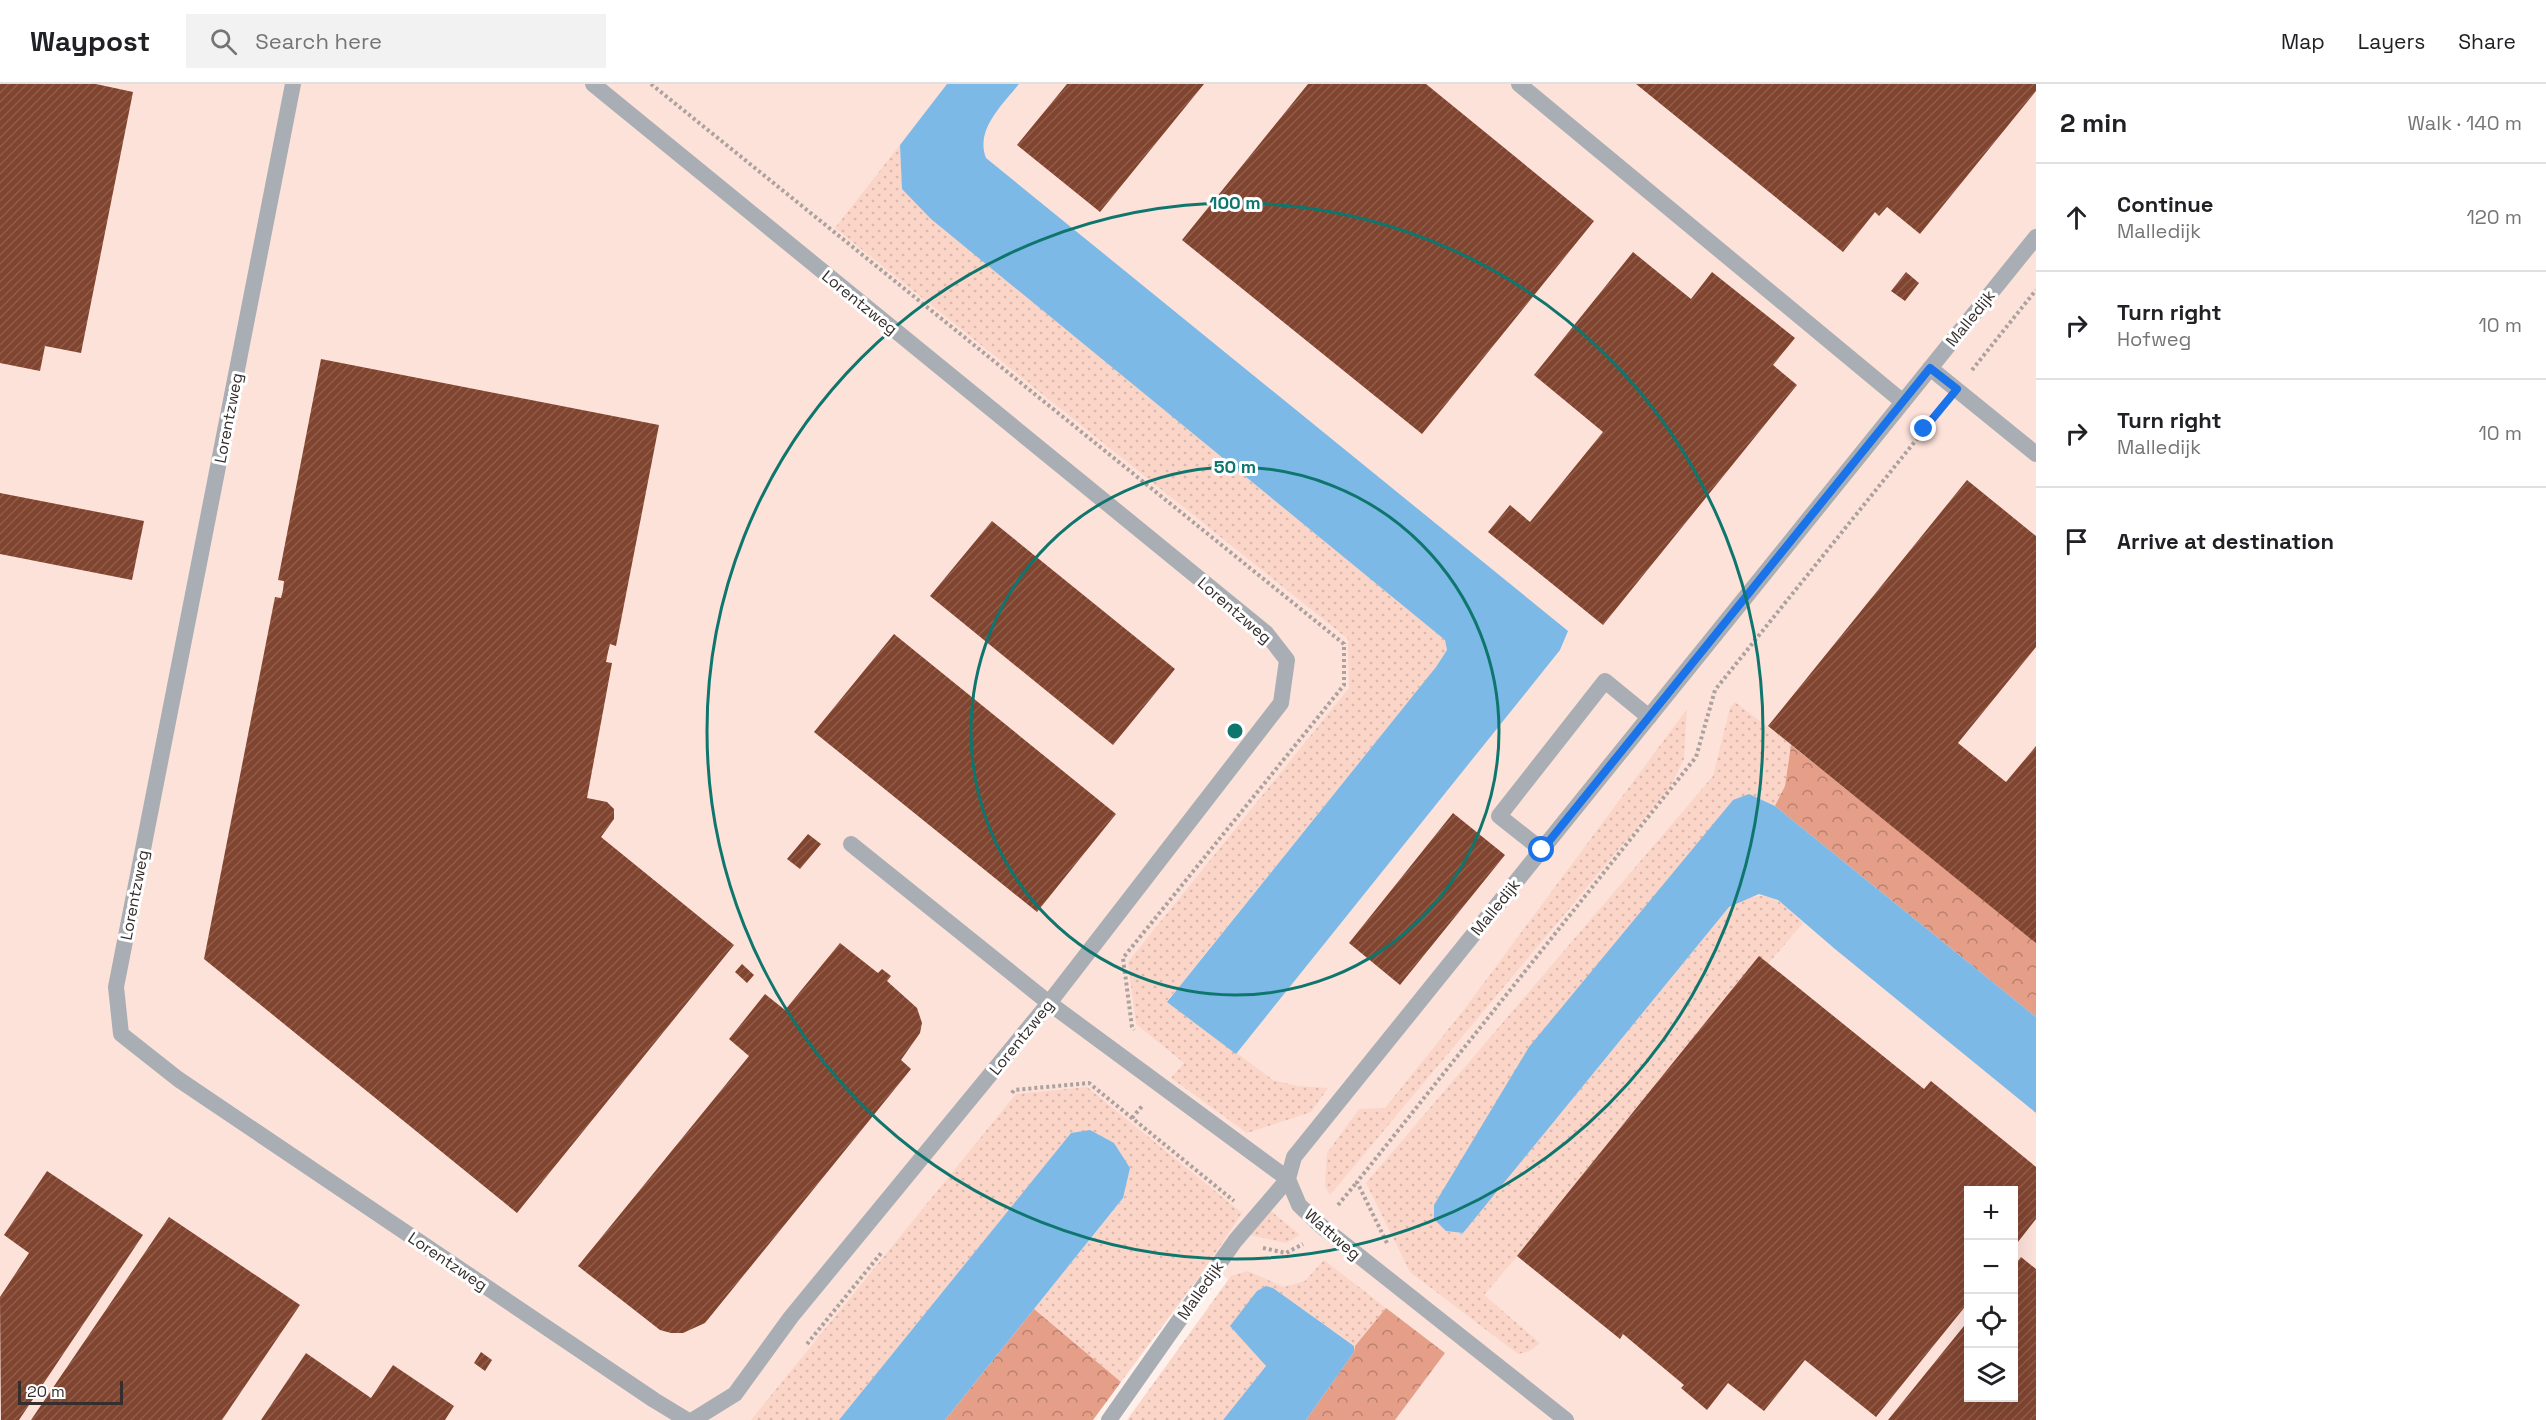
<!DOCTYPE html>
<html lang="en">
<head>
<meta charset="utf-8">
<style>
  body { margin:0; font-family:"Space Grotesk",sans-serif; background:#f2f2f2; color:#202124 }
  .controls { position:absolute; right:18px; bottom:18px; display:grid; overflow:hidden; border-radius:0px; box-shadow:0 6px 24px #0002 }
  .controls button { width:54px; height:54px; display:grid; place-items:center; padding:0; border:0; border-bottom:2px solid #e0e0e0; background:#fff; color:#202124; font:30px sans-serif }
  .scale { position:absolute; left:18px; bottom:15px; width:105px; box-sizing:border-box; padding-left:6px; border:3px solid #352e2c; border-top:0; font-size:16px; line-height:21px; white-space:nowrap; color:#352e2c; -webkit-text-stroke:4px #fff; paint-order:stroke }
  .stop { position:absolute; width:18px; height:18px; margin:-14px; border:4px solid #1a73e8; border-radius:50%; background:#fff }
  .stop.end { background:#1a73e8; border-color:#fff; box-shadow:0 2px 6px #0008 }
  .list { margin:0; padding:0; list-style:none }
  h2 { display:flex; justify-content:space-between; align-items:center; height:78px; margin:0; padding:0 24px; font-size:26px }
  h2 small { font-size:20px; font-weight:400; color:#757577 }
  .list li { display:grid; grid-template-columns:39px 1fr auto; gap:18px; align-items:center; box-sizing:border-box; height:108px; padding:0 24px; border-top:2px solid #e0e0e0 }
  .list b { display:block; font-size:22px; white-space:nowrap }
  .list p { margin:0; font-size:20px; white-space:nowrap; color:#757577 }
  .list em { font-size:20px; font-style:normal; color:#757577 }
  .icon { flex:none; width:33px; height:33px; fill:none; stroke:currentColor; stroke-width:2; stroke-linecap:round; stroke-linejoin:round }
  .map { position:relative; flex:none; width:2036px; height:1336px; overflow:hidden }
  header { display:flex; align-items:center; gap:36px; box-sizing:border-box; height:84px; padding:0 30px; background:#fff; border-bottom:2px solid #e0e0e0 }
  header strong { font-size:28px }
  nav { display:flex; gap:33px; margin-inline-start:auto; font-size:21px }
  .search { width:420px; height:54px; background:#f2f2f2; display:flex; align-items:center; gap:15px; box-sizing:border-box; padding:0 21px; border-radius:0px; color:#757577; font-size:22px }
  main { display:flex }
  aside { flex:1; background:#fff }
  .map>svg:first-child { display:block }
</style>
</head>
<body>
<header>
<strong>Waypost</strong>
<div class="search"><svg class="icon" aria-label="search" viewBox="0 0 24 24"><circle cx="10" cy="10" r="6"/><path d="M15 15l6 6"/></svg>Search here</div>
<nav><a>Map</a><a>Layers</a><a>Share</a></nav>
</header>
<main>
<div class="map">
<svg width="2036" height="1336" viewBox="0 0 2036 1336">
  <defs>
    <pattern id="grass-dots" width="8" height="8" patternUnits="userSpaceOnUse" patternTransform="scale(1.5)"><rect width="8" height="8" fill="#fbd5c8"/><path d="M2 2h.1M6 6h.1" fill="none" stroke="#d8b7ac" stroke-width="1.8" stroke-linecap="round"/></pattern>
    <pattern id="forest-crowns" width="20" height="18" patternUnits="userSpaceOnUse" patternTransform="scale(1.5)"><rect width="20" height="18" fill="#e59e87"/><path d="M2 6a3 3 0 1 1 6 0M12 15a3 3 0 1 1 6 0" fill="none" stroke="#ba816f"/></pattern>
    <pattern id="building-hatch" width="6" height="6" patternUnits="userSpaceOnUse" patternTransform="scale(1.5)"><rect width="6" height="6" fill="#81442f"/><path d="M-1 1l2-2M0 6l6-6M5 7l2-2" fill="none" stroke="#8e5d4c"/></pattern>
  </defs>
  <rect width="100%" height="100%" fill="#fef0eb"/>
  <path fill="#fde2da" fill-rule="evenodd" d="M0,0H2036V1336H1264L1307,1258L1092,1087L890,1336H0ZM1968,1106H2014V1314H1968Z"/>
  <path fill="url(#grass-dots)" d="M900,61L902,105L932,135L1445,556L1447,566L1436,583L1167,917L1273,996L1297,1002L1328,1004L1311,1028L1247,1049L1171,994L1184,979L1136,940L1128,878L1349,604L1348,555L835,144Z
    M1735,618L1791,661L1785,702L1775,722L1763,716L1434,1121V1135L1446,1147L1463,1149L1729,823C1768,803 1773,811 1803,839L1484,1211L1540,1259L1530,1267L1518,1270L1410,1188L1366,1099L1713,692L1730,624Z
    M1687,625L1684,675L1669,705L1330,1111L1325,1102L1327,1069L1359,1025L1385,1024L1463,927Z
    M1087,1003L1242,1129L1202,1189L1121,1298L1034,1225L1123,1114L1071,1049L839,1336H751L1016,1010Z
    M1270,1126L1300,1151L1286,1159L1250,1151Z
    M1324,1176L1386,1224L1355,1262L1273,1204L1266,1202L1262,1276L1266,1282L1223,1336H1127L1231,1192L1248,1187L1284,1203L1305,1197Z"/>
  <path fill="url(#forest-crowns)" d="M1791,661L2036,858V933L1775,722L1785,702Z
    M1386,1224L1445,1269L1395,1336H1306L1354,1268L1355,1262Z
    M1034,1225L1121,1298L1093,1336H945Z"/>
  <path fill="#7cb9e6" d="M947,0H1019C1002,21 975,46 986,74L1568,547L1560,566L1236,970L1167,918L1436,583L1447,566L1445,556L931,135L902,105L900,61Z
    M1749,710L1775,722L2036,933V1029L1835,865L1778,816L1759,810L1729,823L1463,1149L1446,1147L1434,1135V1121L1529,963L1733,716Z
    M1090,1046L1114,1059L1130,1084L1123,1114L945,1336H839L1071,1049Z
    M1266,1202L1273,1204L1354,1262V1268L1306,1336H1223L1266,1282L1230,1242L1257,1207Z"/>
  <path fill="url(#building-hatch)" d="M0,0H96L133,8L81,269L45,262L40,287L0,279Z
    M1067,0H1204L1100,128L1017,61Z
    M1308,0H1426L1594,137L1422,350L1182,156Z
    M1636,0H2036V7L1920,150L1887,123L1879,132L1875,128L1843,168Z
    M1633,168L1691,215L1712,188L1795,254L1773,281L1797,301L1603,541L1488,448L1510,421L1530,438L1603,348L1534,291Z
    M1906,188L1919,199L1905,217L1891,207Z
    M321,275L659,341L616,562L610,560L608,568L606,578L612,579L587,714L607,718L614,725V735L601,753L734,861L517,1129L204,875L275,513L281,514L283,506L284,497L278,496Z
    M1967,396L2036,452V563L1958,659L2006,698L2036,662V859L1768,642Z
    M0,409L144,437L132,496L0,470Z
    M992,437L1175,585L1113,661L930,512Z
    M894,550L1116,730L1037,828L814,648Z
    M1453,729L1505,771L1400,901L1349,859Z
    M808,750L821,760L800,785L787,775Z
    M840,859L878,889L882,885L891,892L887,897L917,924L922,939L920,949L901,976L911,985L705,1239L683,1249H671L660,1246L578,1182L749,972L729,955L765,910L785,926Z
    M1759,872L1924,1005L1931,997L2036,1083V1135L2014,1163V1106H1968V1219L1876,1333L1805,1276L1764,1327L1728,1299L1707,1326L1681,1304L1684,1301L1623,1250L1620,1255L1517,1172Z
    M742,880L754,891L747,899L735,888Z
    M47,1087L143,1151L19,1336H1L0,1213L29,1169L4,1151Z
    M169,1133L300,1221L222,1336H31Z
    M2021,1173L2036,1185V1336H1888L1968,1237V1314H2014V1182Z
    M481,1268L492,1276L485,1287L474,1279Z
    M306,1269L371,1314L393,1281L454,1322L445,1336H261Z"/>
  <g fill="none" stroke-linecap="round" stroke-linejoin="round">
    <path stroke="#aca19d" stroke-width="4" stroke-dasharray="3 3" stroke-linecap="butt" d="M651,0L1344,560V601L1123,874L1132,943L1134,946
      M1972,286L2036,206
      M1012,1009L1014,1006L1089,999L1234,1117
      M1132,1034L1143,1021
      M1338,1121L1357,1098
      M1387,1159L1357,1098L1696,673L1715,606L1941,325
      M1263,1164L1286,1169L1303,1160
      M807,1260L882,1168"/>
    <path stroke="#a8aeb3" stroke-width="16" d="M1519,0L1903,318
      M851,760L1049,919
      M1542,766L1499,732L1605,597L1649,633"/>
    <path stroke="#a8aeb3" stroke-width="16" d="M293,0L116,903L121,950L178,995L654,1316L687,1336
      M593,0L1266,549L1287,576L1281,619L1049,919L791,1233L735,1310L693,1336
      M1930,284L2036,370
      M1049,919L1288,1095L1299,1121L1320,1141L1566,1336
      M1109,1336L1235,1157L1288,1095L1294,1073L2036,153"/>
  </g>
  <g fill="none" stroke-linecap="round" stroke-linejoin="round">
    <path stroke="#1a73e8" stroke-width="8" d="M1542,766L1930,284L1957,305L1924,345"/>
  </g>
  <g fill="none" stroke="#0f766e" stroke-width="3">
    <circle cx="1235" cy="647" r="264"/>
    <circle cx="1235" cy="647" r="528"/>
  </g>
  <g text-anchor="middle" stroke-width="6" stroke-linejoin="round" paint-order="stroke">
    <g font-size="16" fill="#352e2c" stroke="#fff">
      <text transform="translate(860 218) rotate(39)" y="6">Lorentzweg</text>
      <text transform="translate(1970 234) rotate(-51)" y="6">Malledijk</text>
      <text transform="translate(228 334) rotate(-79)" y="6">Lorentzweg</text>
      <text transform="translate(1235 526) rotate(41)" y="6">Lorentzweg</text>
      <text transform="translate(134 811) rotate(-79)" y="6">Lorentzweg</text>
      <text transform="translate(1495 823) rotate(-51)" y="6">Malledijk</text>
      <text transform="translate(1021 953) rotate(-51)" y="6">Lorentzweg</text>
      <text transform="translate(1333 1150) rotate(41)" y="6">Wattweg</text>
      <text transform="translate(448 1177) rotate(34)" y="6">Lorentzweg</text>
      <text transform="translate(1200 1206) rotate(-55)" y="6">Malledijk</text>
    </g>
  </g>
  <circle cx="1235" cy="647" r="9" fill="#0f766e" stroke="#fff" stroke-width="3"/>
  <g font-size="18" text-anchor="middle" font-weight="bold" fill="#0f766e" stroke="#fff" stroke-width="6" stroke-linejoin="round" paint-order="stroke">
    <text x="1235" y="125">100 m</text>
    <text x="1235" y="389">50 m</text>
  </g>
</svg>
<div class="controls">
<button>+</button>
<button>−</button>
<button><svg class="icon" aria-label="locate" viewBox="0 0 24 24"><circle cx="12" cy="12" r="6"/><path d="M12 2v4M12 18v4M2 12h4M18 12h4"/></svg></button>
<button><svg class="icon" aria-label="layers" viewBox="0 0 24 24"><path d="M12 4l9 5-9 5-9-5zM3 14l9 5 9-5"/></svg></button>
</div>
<div class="scale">20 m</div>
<div class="stop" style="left:1542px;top:766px"></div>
<div class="stop end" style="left:1924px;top:345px"></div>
</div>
<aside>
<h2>2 min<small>Walk · 140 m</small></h2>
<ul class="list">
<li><svg class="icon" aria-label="ahead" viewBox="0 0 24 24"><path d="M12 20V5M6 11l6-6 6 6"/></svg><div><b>Continue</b><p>Malledijk</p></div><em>120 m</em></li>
<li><svg class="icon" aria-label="right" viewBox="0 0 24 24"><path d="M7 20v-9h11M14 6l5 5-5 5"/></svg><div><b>Turn right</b><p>Hofweg</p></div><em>10 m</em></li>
<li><svg class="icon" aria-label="right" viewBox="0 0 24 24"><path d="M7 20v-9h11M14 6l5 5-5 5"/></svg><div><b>Turn right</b><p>Malledijk</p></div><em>10 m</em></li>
<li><svg class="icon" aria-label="arrive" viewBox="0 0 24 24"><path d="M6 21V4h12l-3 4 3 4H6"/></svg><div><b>Arrive at destination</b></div></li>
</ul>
</aside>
</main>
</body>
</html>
